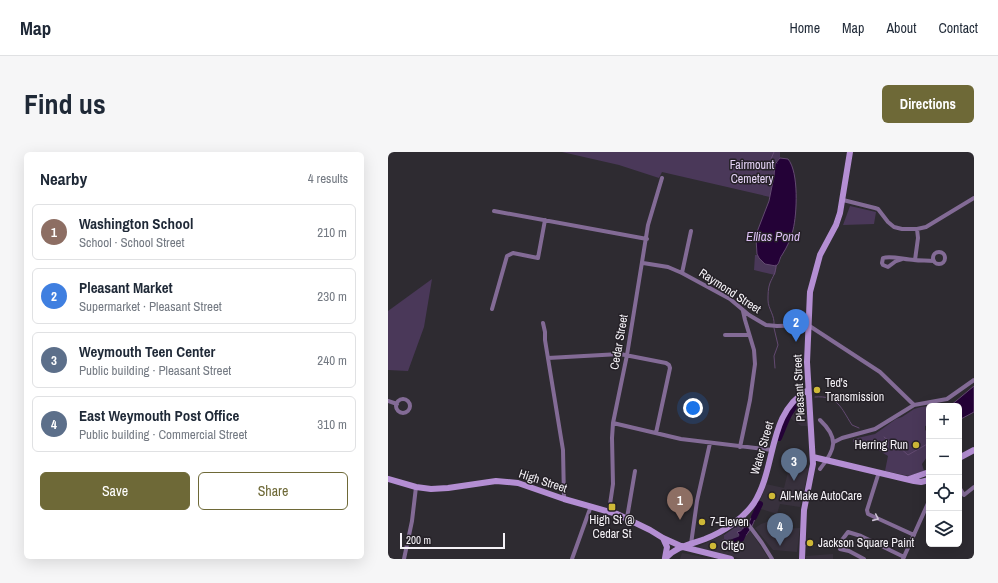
<!DOCTYPE html>
<html lang="en">
<head>
<meta charset="utf-8">
<style>
  body { margin:0; font-family:"Archivo Narrow",sans-serif; background:#f6f6f7; color:#1f2937 }
  .controls { position:absolute; right:12px; bottom:12px; display:grid; overflow:hidden; border-radius:6px; box-shadow:0 4px 16px #0002 }
  .controls button { width:36px; height:36px; display:grid; place-items:center; padding:0; border:0; border-bottom:1px solid #e0e1e3; background:#fff; color:#1f2937; font:20px sans-serif }
  .scale { position:absolute; left:12px; bottom:10px; width:105px; box-sizing:border-box; padding-left:4px; border:2px solid #f5f2f7; border-top:0; font-size:11px; line-height:14px; white-space:nowrap; color:#f5f2f7; -webkit-text-stroke:3px #252127; paint-order:stroke }
  .you { position:absolute; left:305px; top:256px; width:14px; height:14px; margin:-10px; border:3px solid #fff; border-radius:50%; background:#1a73e8; box-shadow:0 0 0 6px #1a73e833 }
  .badge { display:grid; place-items:center; width:26px; height:26px; border-radius:50%; background:#6e6937; color:#fff; font-size:13px; font-weight:700 }
  .pin { position:absolute; translate:-50% -33px; filter:drop-shadow(0 1px 2px #0008) }
  .pin::after { content:''; position:absolute; top:21px; width:14px; height:12px; background:inherit; clip-path:polygon(0 0,100% 0,50% 100%) }
  .list { margin:0; padding:0; list-style:none }
  h2 { display:flex; justify-content:space-between; align-items:center; height:52px; margin:0; padding:0 16px; font-size:17px }
  h2 small { font-size:13px; font-weight:400; color:#747a83 }
  .list li { display:grid; grid-template-columns:26px 1fr auto; gap:12px; align-items:center; box-sizing:border-box; height:56px; margin:0 8px 8px; padding:0 8px; border:1px solid #e0e1e3; border-radius:6px }
  .list b { display:block; font-size:15px; white-space:nowrap }
  .list p { margin:0; font-size:13px; white-space:nowrap; color:#747a83 }
  .list em { font-size:13px; font-style:normal; color:#747a83 }
  .actions { display:flex; gap:8px; padding:12px 16px }
  .actions a { flex:1; padding:9px 0; border:1px solid #6e6937; border-radius:6px; text-align:center; font-size:14px; color:#6e6937 }
  .actions .main { background:#6e6937; color:#fff }
  .icon { flex:none; width:22px; height:22px; fill:none; stroke:currentColor; stroke-width:2; stroke-linecap:round; stroke-linejoin:round }
  .map { position:relative; flex:none; width:586px; height:407px; overflow:hidden; border-radius:6px }
  header { display:flex; align-items:center; gap:24px; box-sizing:border-box; height:56px; padding:0 20px; background:#fff; border-bottom:1px solid #e0e1e3 }
  header strong { font-size:19px }
  nav { display:flex; gap:22px; margin-inline-start:auto; font-size:14px }
  .intro { display:flex; align-items:center; justify-content:space-between; box-sizing:border-box; height:96px; padding:0 24px }
  h1 { margin:0; font-size:28px }
  .button { padding:10px 18px; border-radius:6px; background:#6e6937; color:#fff; font-size:14px; font-weight:700 }
  main { display:flex; gap:24px; padding:0 24px }
  aside { flex:1; background:#fff; border-radius:6px; box-shadow:0 4px 16px #0002 }
  .map>svg:first-child { display:block }
</style>
</head>
<body>
<header>
<strong>Map</strong>
<nav><a>Home</a><a>Map</a><a>About</a><a>Contact</a></nav>
</header>
<div class="intro"><h1>Find us</h1><a class="button">Directions</a></div>
<main>
<aside>
<h2>Nearby<small>4 results</small></h2>
<ul class="list">
<li><span class="badge" style="background:#8d6e63">1</span><div><b>Washington School</b><p>School · School Street</p></div><em>210 m</em></li>
<li><span class="badge" style="background:#3f7fe0">2</span><div><b>Pleasant Market</b><p>Supermarket · Pleasant Street</p></div><em>230 m</em></li>
<li><span class="badge" style="background:#5c6f8a">3</span><div><b>Weymouth Teen Center</b><p>Public building · Pleasant Street</p></div><em>240 m</em></li>
<li><span class="badge" style="background:#5c6f8a">4</span><div><b>East Weymouth Post Office</b><p>Public building · Commercial Street</p></div><em>310 m</em></li>
</ul>
<div class="actions"><a class="main">Save</a><a>Share</a></div>
</aside>
<div class="map">
<svg width="586" height="407" viewBox="0 0 586 407">
  <rect width="100%" height="100%" fill="#2e2b31"/>
  <path fill="#38313d" d="M417,250L420,274H413L402,266L408,257Z
    M421,316L412,355L392,352L389,362L373,357V353L371,352L378,332L396,336L400,320Z
    M387,367L388,377L412,376L409,400L385,398L367,376L373,372Z
    M361,377L381,407H354L308,396L336,382L337,387L333,388L336,392L343,394L344,392L355,387Z
    M294,401L300,402L323,407H292Z
    M445,402V407H418V404Z"/>
  <path fill="#4a3859" d="M174,0H392V6C385,11 387,17 386,24C386,31 384,38 382,45L274,20L271,26L231,13Z
    M462,54L488,60L486,72L455,73Z
    M367,103H370L377,112L389,113L387,123L366,118Z
    M44,127L36,175L20,219L0,218V159Z
    M541,254V273L537,274V278L541,281V302L534,312L536,319L521,324L497,319L500,304L479,291L465,290V287L487,282L508,267L514,265L526,257L533,255Z
    M352,372H355L358,375L355,378L352,386L335,391L333,388L336,387V383Z"/>
  <path fill="#240237" stroke="#634a71" d="M392,6L400,7C411,20 409,62 405,78C403,87 399,95 394,103C391,107 392,111 388,114L377,112L371,106L369,102L368,87L369,80L381,49L386,24L387,12Z
    M586,234V260L571,268V254H562Z
    M369,359C367,369 362,381 354,387L349,380L355,378V375H358L365,363Z"/>
  <g fill="none" stroke-linecap="round" stroke-linejoin="round">
    <path stroke="#634a71" stroke-width="1" d="M386,0L383,7L389,11
      M386,173C387,163 380,157 380,148C380,143 380,136 382,131C385,124 388,121 388,113
      M386,176L390,193L386,204L387,216
      M427,245C450,243 453,256 464,273L471,276
      M411,249V250L414,248
      M496,285L506,293L511,295L520,303L541,291"/>
    <path stroke="#240237" stroke-width="6" d="M391,286C397,273 400,259 411,250
      M366,365L372,352
      M339,392L353,387L356,380"/>
    <path stroke="#836b96" stroke-width="4" d="M455,48L487,56L490,57L500,70L506,75L514,77H529L538,75L586,46
      M106,59L259,87
      M545 106a6 6 0 1 1 12 0a6 6 0 1 1-12 0Z
      M514,107L508,109L500,115L495,113L494,111L495,106C503,103 517,108 526,108C533,109 539,108 546,109
      M527,108L530,86L529,77
      M255,111L280,115L294,121L342,147L361,163L378,173L389,174L420,173L492,220L526,253
      M294,121L303,79
      M104,157L119,104L125,101L150,106L157,68
      M155,171L157,180V188L175,298L176,347
      M337,183H361
      M160,206L232,202L278,211L281,213L282,216L268,281
      M8 254a7 7 0 1 1 14 0a7 7 0 1 1-14 0Z
      M0,249L9,252
      M432,268C451,286 448,297 432,317
      M225,271L293,287L384,298
      M446,290L454,286L487,277L526,253L559,247L586,228
      M352,295L362,248L367,212L366,198L357,168L355,159
      M491,320L479,358L480,362L526,383
      M571,335L576,343L586,335
      M221,359L225,332L224,286L225,271L239,203L260,73L274,26
      M354,364L374,391L384,407
      M239,366L247,319
      M303,392L309,349L322,291
      M16,407L24,369L28,335
      M184,407L203,354
      M476,407L461,399L452,397L454,388L460,380L473,384L516,405
      M515,407L541,349"/>
    <path stroke="#b48ed3" stroke-width="6" d="M425,305L526,329L533,330L541,328
      M571,306L586,298
      M0,327L28,335L43,337L60,336L108,329L130,331L176,347L229,362L262,378L275,386L295,395L343,407
      M521,327L541,320
      M275,386L279,395L277,406
      M277,407C287,395 303,392 317,387C335,380 355,367 366,351C389,315 379,261 420,238
      M414,407L416,358L425,312L419,210L422,140L432,103L448,73L452,61L462,0"/>
  </g>
  <defs><path id="oneway-chevron" d="M-2-3.5L2.5 0L-2 3.5" fill="none" stroke-width="1.6" stroke-linecap="round" stroke-linejoin="round"/></defs>
  <use stroke="#cdc3d5" href="#oneway-chevron" transform="translate(488 366) rotate(24)"/>
  <g fill="#ceb837" stroke="#252127" stroke-width="1.5">
    <circle cx="429" cy="238" r="4"/>
    <circle cx="528" cy="293" r="4"/>
    <circle cx="384" cy="344" r="4"/>
    <rect x="220" y="351" width="8" height="8" rx="2"/>
    <circle cx="314" cy="370" r="4"/>
    <circle cx="422" cy="391" r="4"/>
    <circle cx="325" cy="394" r="4"/>
  </g>
  <g text-anchor="middle" stroke-width="3" stroke-linejoin="round" paint-order="stroke">
    <g font-size="12" fill="#e6d4f7" stroke="#252127">
      <text x="364" y="17">Fairmount<tspan x="364" dy="14">Cemetery</tspan></text>
    </g>
    <g font-size="12" fill="#f5f2f7" stroke="#252127">
      <text transform="translate(342 139) rotate(33)" y="4">Raymond Street</text>
      <text transform="translate(231 190) rotate(-80)" y="4">Cedar Street</text>
      <text transform="translate(411 236) rotate(-93)" y="4">Pleasant Street</text>
      <text transform="translate(374 296) rotate(-74)" y="4">Water Street</text>
      <text transform="translate(155 329) rotate(18)" y="4">High Street</text>
    </g>
    <g font-size="12" fill="#f5f2f7" stroke="#252127" text-anchor="start">
      <text x="437" y="235">Ted's<tspan x="437" dy="14">Transmission</tspan></text>
      <text x="520" y="297" text-anchor="end">Herring Run</text>
      <text x="392" y="348">All-Make AutoCare</text>
      <text x="224" y="372" text-anchor="middle">High St @<tspan x="224" dy="14">Cedar St</tspan></text>
      <text x="322" y="374">7-Eleven</text>
      <text x="430" y="395">Jackson Square Paint</text>
      <text x="333" y="398">Citgo</text>
    </g>
    <g font-size="13" font-style="italic" fill="#dcc0f4" stroke="#252127">
      <text x="385" y="89">Ellias Pond</text>
    </g>
  </g>
</svg>
<div class="controls">
<button>+</button>
<button>−</button>
<button><svg class="icon" aria-label="locate" viewBox="0 0 24 24"><circle cx="12" cy="12" r="6"/><path d="M12 2v4M12 18v4M2 12h4M18 12h4"/></svg></button>
<button><svg class="icon" aria-label="layers" viewBox="0 0 24 24"><path d="M12 4l9 5-9 5-9-5zM3 14l9 5 9-5"/></svg></button>
</div>
<div class="scale">200 m</div>
<div class="you"></div>
<div class="pin badge" style="left:292px;top:368px;background:#8d6e63">1</div>
<div class="pin badge" style="left:408px;top:190px;background:#3f7fe0">2</div>
<div class="pin badge" style="left:406px;top:329px;background:#5c6f8a">3</div>
<div class="pin badge" style="left:392px;top:394px;background:#5c6f8a">4</div>
</div>
</main>
</body>
</html>
